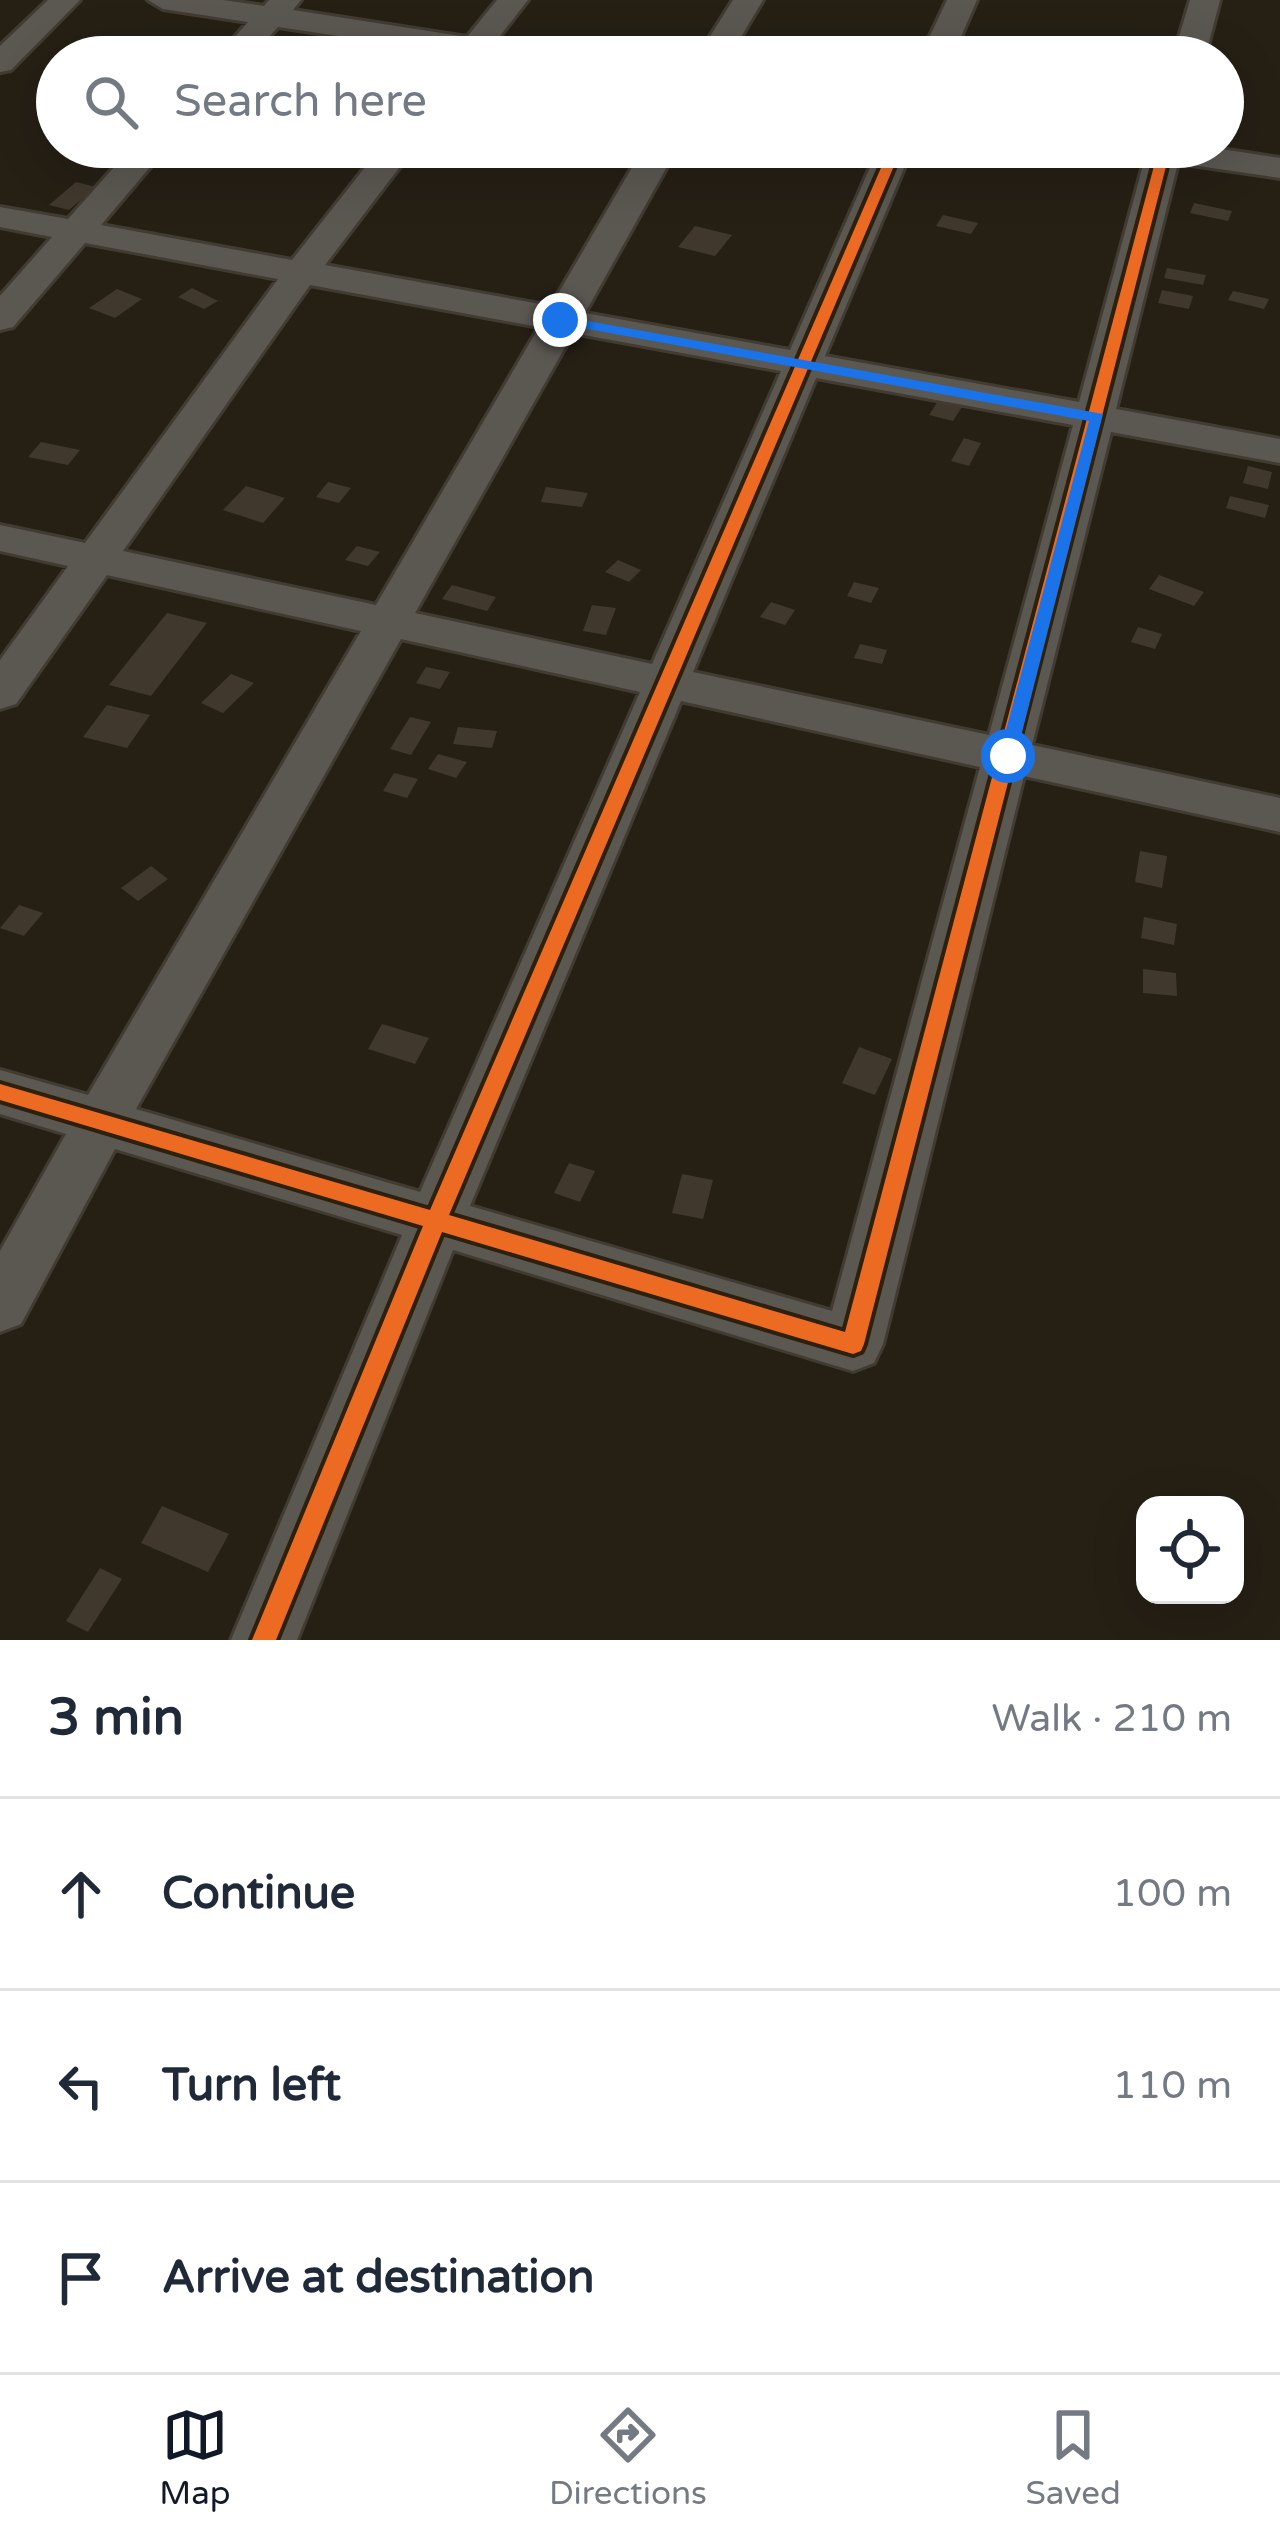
<!DOCTYPE html>
<html lang="en">
<head>
<meta charset="utf-8">
<style>
  body { margin:0; font-family:"Varela Round",sans-serif; background:#f6f6f7; color:#1f2937 }
  .controls { position:absolute; right:36px; bottom:36px; display:grid; overflow:hidden; border-radius:24px; box-shadow:0 12px 48px #0002 }
  .controls button { width:108px; height:108px; display:grid; place-items:center; padding:0; border:0; border-bottom:3px solid #e0e1e3; background:#fff; color:#1f2937; font:60px sans-serif }
  .stop { position:absolute; width:36px; height:36px; margin:-27px; border:9px solid #1a73e8; border-radius:50%; background:#fff }
  .stop.end { background:#1a73e8; border-color:#fff; box-shadow:0 3px 12px #0008 }
  .list { margin:0; padding:0; list-style:none }
  h2 { display:flex; justify-content:space-between; align-items:center; height:156px; margin:0; padding:0 48px; font-size:51px }
  h2 small { font-size:39px; font-weight:400; color:#747a83 }
  .list li { display:grid; grid-template-columns:78px 1fr auto; gap:36px; align-items:center; box-sizing:border-box; height:192px; padding:0 48px; border-top:3px solid #e0e1e3 }
  .list b { display:block; font-size:45px; white-space:nowrap }
  .list em { font-size:39px; font-style:normal; color:#747a83 }
  .icon { flex:none; width:66px; height:66px; fill:none; stroke:currentColor; stroke-width:2; stroke-linecap:round; stroke-linejoin:round }
  .map { position:relative; flex:none; width:1280px; height:1640px; overflow:hidden }
  .search { position:absolute; background:#fff; box-shadow:0 12px 48px #0002; left:36px; right:36px; top:36px; height:132px; display:flex; align-items:center; gap:30px; box-sizing:border-box; padding:0 42px; border-radius:66px; color:#747a83; font-size:45px }
  .sheet { height:732px; background:#fff }
  nav { display:flex; justify-content:space-around; align-items:center; box-sizing:border-box; height:168px; border-top:3px solid #e0e1e3; background:#fff; font-size:33px; color:#747a83 }
  nav a { display:grid; justify-items:center; gap:6px }
  nav .on { color:#111827 }
  .map>svg:first-child { display:block }
</style>
</head>
<body>
<div class="map">
<svg width="1280" height="1640" viewBox="0 0 1280 1640">
  <rect width="100%" height="100%" fill="#251f14"/>
  <path fill="#40382d" d="M197,147H206L232,155L219,166L186,155Z
    M76,182L96,187L69,210L49,205Z
    M1194,203L1232,211L1228,221L1190,213Z
    M943,215L978,223L971,234L936,226Z
    M695,226L732,235L715,256L678,247Z
    M1167,268L1206,275L1203,285L1164,278Z
    M192,288L218,301L204,309L178,297Z
    M117,289L142,299L115,318L89,308Z
    M1162,290L1193,296L1189,309L1158,303Z
    M1233,291L1269,299L1264,309L1228,300Z
    M938,401L962,407L953,421L929,415Z
    M964,438L981,443L969,466L951,461Z
    M41,442L80,450L68,465L28,457Z
    M1248,466L1272,472L1268,489L1243,483Z
    M328,482L351,488L339,503L316,497Z
    M246,486L285,498L263,523L223,510Z
    M546,487L588,493L582,507L541,502Z
    M1230,496L1269,505L1265,518L1226,508Z
    M357,546L380,552L368,566L345,560Z
    M618,560L641,570L629,582L605,572Z
    M1159,575L1204,592L1194,606L1149,589Z
    M854,582L879,588L871,603L847,596Z
    M452,585L496,597L487,611L442,599Z
    M771,602L795,610L785,625L760,617Z
    M592,605L616,608L606,635L583,631Z
    M167,613L207,623L151,696L109,685Z
    M1138,627L1162,634L1155,649L1131,642Z
    M860,644L887,650L882,664L854,658Z
    M426,667L450,672L440,689L416,683Z
    M231,674L254,683L223,713L201,703Z
    M107,705L150,715L127,748L83,737Z
    M410,717L431,722L411,755L390,749Z
    M458,727L497,731L492,748L453,744Z
    M438,754L467,762L456,778L428,769Z
    M394,773L418,779L407,798L383,791Z
    M1140,851L1167,856L1162,888L1135,882Z
    M151,866L168,879L138,901L121,888Z
    M19,905L43,913L24,936L0,928Z
    M1144,917L1177,924L1174,945L1141,938Z
    M1143,969L1176,973L1177,996L1143,993Z
    M382,1024L429,1038L415,1064L368,1049Z
    M859,1047L892,1059L875,1095L842,1083Z
    M569,1163L595,1171L580,1202L554,1193Z
    M682,1174L713,1180L703,1219L672,1213Z
    M162,1506L229,1534L208,1572L141,1543Z
    M100,1568L122,1579L88,1632L66,1621Z"/>
  <g fill="none" stroke-linecap="round" stroke-linejoin="round">
    <defs>
      <path id="minor" d="M48,0H80L11,70L0,72V46Z
        M148,0H223L264,6L269,0H301L293,10L467,37L497,0H528L496,41L550,50L555,57H451L454,53L278,27L250,57H217L248,22L163,9Z
        M733,0H763L729,57H697Z
        M947,0H977L952,57H920Z
        M1190,0H1220L1205,57H1173Z
        M132,147H167L101,225L292,260L381,147H415L325,265L551,306L644,147H678L585,313L790,350L879,147H913L825,356L1079,402L1145,158L1129,154L1124,147H1208L1280,158V178L1178,163L1116,409L1280,439V463L1111,432L1032,745L1280,798V832L1024,776L883,1344L874,1363L853,1371L453,1250L297,1640H231L402,1235L115,1149L21,1324L0,1332V1251L66,1134L0,1114V1070L88,1095L361,631L107,575L16,704L0,709V660L68,566L0,551V525L85,543L278,279L85,243L13,327L0,330V296L52,237L0,227V207L68,219ZM310,285L539,327L376,605L123,551ZM573,333L781,371L652,664L415,613ZM816,378L1073,425L989,735L693,672ZM401,639L640,692L420,1192L136,1109ZM681,701L980,767L832,1311L470,1206Z"/>
    </defs>
    <use href="#minor" stroke="#413b32" stroke-width="6"/>
    <use href="#minor" fill="#5b5852" fill-rule="evenodd"/>
    <defs>
      <path id="cycleway" d="M890,147H902L449,1215L845,1332L1159,147H1171L864,1344L861,1351L853,1354L442,1232L276,1640H252L423,1226L0,1100V1084L430,1210Z"/>
    </defs>
    <use href="#cycleway" stroke="#2d200c" stroke-width="8"/>
    <use href="#cycleway" fill="#ed6a23" fill-rule="evenodd"/>
  </g>
  <path fill="#1a73e8" d="M560,316L1103,414L1015,760H1002L999,756L1089,421L555,323V317Z"/>
</svg>
<div class="controls">
<button><svg class="icon" aria-label="locate" viewBox="0 0 24 24"><circle cx="12" cy="12" r="6"/><path d="M12 2v4M12 18v4M2 12h4M18 12h4"/></svg></button>
</div>
<div class="stop" style="left:1008px;top:756px"></div>
<div class="stop end" style="left:560px;top:320px"></div>
<div class="search"><svg class="icon" aria-label="search" viewBox="0 0 24 24"><circle cx="10" cy="10" r="6"/><path d="M15 15l6 6"/></svg>Search here</div>
</div>
<section class="sheet">
<h2>3 min<small>Walk · 210 m</small></h2>
<ul class="list">
<li><svg class="icon" aria-label="ahead" viewBox="0 0 24 24"><path d="M12 20V5M6 11l6-6 6 6"/></svg><div><b>Continue</b></div><em>100 m</em></li>
<li><svg class="icon" aria-label="left" viewBox="0 0 24 24"><path d="M17 20v-9H6M10 6l-5 5 5 5"/></svg><div><b>Turn left</b></div><em>110 m</em></li>
<li><svg class="icon" aria-label="arrive" viewBox="0 0 24 24"><path d="M6 21V4h12l-3 4 3 4H6"/></svg><div><b>Arrive at destination</b></div></li>
</ul>
</section>
<nav>
<a class="on"><svg class="icon" aria-label="map" viewBox="0 0 24 24"><path d="M3 6l6-2 6 2 6-2v14l-6 2-6-2-6 2zM9 4v14M15 6v14"/></svg>Map</a>
<a><svg class="icon" aria-label="directions" viewBox="0 0 24 24"><path d="M12 3l9 9-9 9-9-9zM9 14v-3h6M13 9l2 2-2 2"/></svg>Directions</a>
<a><svg class="icon" aria-label="saved" viewBox="0 0 24 24"><path d="M7 4h10v16l-5-4-5 4z"/></svg>Saved</a>
</nav>
</body>
</html>
